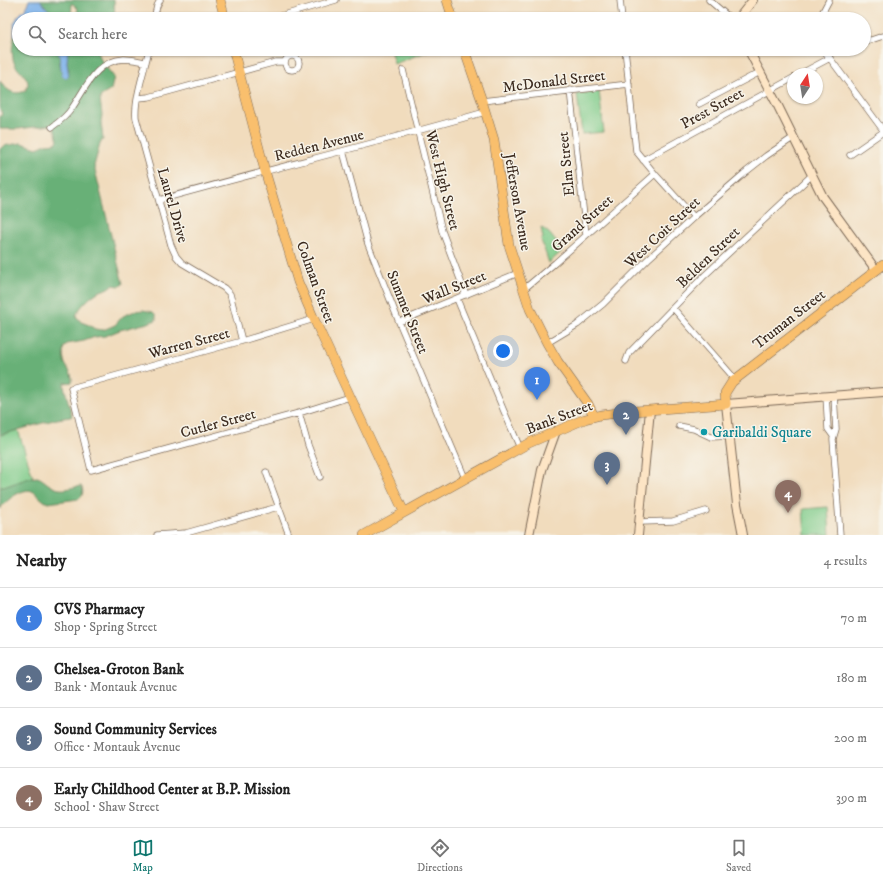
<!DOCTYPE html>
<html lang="en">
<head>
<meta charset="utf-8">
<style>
  body { margin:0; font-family:"IM FELL DW Pica",serif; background:#f6f6f6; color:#222 }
  .compass { position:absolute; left:787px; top:68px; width:36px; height:36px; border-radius:50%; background:#fff; box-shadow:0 1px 3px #0004; rotate:12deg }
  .you { position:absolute; left:503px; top:351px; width:14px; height:14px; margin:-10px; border:3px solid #fff; border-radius:50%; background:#1a73e8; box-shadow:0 0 0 6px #1a73e833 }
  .badge { display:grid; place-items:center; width:26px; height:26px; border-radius:50%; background:#0f766e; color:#fff; font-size:13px; font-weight:700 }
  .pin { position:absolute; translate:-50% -33px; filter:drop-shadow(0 1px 2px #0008) }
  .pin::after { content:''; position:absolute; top:21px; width:14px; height:12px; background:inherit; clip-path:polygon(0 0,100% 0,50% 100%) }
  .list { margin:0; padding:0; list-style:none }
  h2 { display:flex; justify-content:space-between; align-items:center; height:52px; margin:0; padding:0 16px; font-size:17px }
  h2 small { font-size:13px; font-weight:400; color:#767676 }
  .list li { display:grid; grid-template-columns:26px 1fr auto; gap:12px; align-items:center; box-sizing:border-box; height:60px; padding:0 16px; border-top:1px solid #e0e0e0 }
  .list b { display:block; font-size:15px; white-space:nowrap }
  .list p { margin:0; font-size:13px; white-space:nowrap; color:#767676 }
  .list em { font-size:13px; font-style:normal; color:#767676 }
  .icon { flex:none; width:22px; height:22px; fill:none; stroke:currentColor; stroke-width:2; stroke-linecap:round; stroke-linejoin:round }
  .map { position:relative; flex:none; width:883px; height:535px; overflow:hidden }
  .search { position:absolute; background:#fff; box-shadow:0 1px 3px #0004; left:12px; right:12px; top:12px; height:44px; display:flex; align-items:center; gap:10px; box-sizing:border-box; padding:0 14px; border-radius:22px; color:#767676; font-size:15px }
  .sheet { height:292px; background:#fff }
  nav { display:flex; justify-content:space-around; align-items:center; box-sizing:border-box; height:56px; border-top:1px solid #e0e0e0; background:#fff; font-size:11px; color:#767676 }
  nav a { display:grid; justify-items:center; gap:2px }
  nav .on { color:#0f766e }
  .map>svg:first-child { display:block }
</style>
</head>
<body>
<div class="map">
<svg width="883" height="535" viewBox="0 0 883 535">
  <rect width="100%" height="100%" fill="#f7f3e8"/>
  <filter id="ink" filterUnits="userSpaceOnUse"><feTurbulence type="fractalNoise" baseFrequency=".025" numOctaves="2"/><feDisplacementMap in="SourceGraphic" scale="8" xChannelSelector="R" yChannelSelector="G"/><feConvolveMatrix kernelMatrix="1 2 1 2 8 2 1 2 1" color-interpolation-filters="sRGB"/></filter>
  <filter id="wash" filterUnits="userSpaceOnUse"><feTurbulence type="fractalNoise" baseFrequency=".012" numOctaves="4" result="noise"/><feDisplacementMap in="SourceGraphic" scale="16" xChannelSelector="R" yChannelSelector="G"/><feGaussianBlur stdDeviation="0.9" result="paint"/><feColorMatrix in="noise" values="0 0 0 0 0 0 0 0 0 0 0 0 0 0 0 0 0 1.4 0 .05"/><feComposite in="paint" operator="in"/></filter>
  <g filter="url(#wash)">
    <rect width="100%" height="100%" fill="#f1dcbd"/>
    <path fill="#80cc8b" stroke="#5e7b54" d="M390,49H427L428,51L394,64Z
      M599,91L604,132L582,134L577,94Z
      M541,227L549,233L563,250L549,263L541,240L543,238Z
      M18,430L33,477L4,487H0V435Z
      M828,507L830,535H805L803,509Z"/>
    <path fill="#68b077" stroke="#526d4a" d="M40,0H114L115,19H77L76,16L78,9L72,3L71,18L63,19L59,15L51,13Z
      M14,35L19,38V49H57L59,53L61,72L69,71L67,63L68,49H97L102,62L114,77L111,90L101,96L100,99L102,115L101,122L103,139L100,144L94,166L123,284L120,286L112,285C108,289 103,290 98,292C90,297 79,307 76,316L81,322L89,325L95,329L103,330L115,325L123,316L135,311L143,310L153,312L156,315V320L148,323L120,330L105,336L95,337L84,341L67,344L64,347C63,350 63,356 64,360C65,368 73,371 72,382L64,383V386L72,416L70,417L57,419L0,435V149L3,146L21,143L37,148L46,144L56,143L58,140L54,127L50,125L18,129H0V117L2,114L0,109V81C7,90 13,96 25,91L28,85C28,77 23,75 18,69C10,61 12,45 14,35Z
      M37,477C42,478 47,484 53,487C63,492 71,487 81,486C84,489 83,497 79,499L48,503C42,501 38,494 32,491C23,487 5,501 0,509V487H4L29,478Z"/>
    <path fill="#7eb2eb" stroke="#5c6e84" d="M29,0H40L51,13L59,15L63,19H19V38L14,35V23L18,16L26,8Z
      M57,49H68L67,63L69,76L66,78L62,76C60,67 61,57 57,49Z"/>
  </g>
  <g filter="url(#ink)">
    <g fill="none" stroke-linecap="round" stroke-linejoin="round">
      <defs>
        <path id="street" d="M620,0L622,19
          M709,0L731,19
          M154,19L157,6L160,0
          M270,19L336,0
          M819,19L829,0
          M864,40H871L883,36
          M149,49C145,69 134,99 136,118L171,245L176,256L182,263L224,288L230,294L242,341
          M625,49L636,151L655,174L694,217
          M823,49L883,130
          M285 63a7 7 0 1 1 14 0a7 7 0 1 1-14 0Z
          M403,70L442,231L466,295
          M800,74L830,58
          M570,90L586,235
          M138,98L149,97L276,62H285
          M482,101L629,84
          M699,104L760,72
          M52,127C59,122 67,116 72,108C86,88 95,61 124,59C131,59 139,61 146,62
          M343,151L368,244L399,322L465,478
          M850,155L883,132
          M643,160L793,78
          M159,200C267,170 377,143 485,112
          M524,289L555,263L655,174
          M457,299L503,409L520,448
          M673,308L735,379
          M314,319L242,341L71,388L91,470L299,413L350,397
          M399,322L518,273
          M547,343L577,325L603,304L648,259L694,217L747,171L766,156L794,137
          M626,361L629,353L703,277L812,175
          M826,396L828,429L833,436
          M834,396L836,429L833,439L840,535
          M299,413L308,445L320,477
          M679,426L694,429L711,437L730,436
          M266,472L289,535
          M640,522L673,521L706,511
          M157,535L186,533L278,507"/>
        <path id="secondary" d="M738,19L753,0
          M748,49L778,106L823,197L876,270
          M529,535L542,470L556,431
          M638,535L650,410
          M743,535L737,504L726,404L883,392"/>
        <path id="primary" d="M220,0L225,19
          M447,0L453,19
          M233,49L265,171L298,282L314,319L404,512
          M464,49L482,101L494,140L509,245L530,309L547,343L558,362L588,404L594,416
          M364,535L529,443L585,419L601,415L635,411L726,404L725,393L732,382L883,265"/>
      </defs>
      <use href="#street" stroke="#7b6856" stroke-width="7"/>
      <use href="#secondary" stroke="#7b6856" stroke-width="10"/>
      <use href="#primary" stroke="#7b6856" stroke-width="10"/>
      <use href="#street" stroke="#fff" stroke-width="5.5"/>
      <use href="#secondary" stroke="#fde5c5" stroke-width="8"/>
      <use href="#primary" stroke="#f9bf6d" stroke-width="9"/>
    </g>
  </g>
  <circle fill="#0f9aa8" stroke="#f7f3e8" stroke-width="1.5" cx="704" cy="432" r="4"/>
  <g text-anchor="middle" stroke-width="3" stroke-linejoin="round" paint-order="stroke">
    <g font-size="15" fill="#3b2a1e" stroke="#f7f3e8">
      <text transform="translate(554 81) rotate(-7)" y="5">McDonald Street</text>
      <text transform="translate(712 108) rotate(-29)" y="5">Prest Street</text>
      <text transform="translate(319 145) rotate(-14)" y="5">Redden Avenue</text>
      <text transform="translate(566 164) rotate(-96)" y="5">Elm Street</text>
      <text transform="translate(443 180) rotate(76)" y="5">West High Street</text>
      <text transform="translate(518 202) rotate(80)" y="5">Jefferson Avenue</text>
      <text transform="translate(173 205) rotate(74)" y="5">Laurel Drive</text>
      <text transform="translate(582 223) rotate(-42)" y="5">Grand Street</text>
      <text transform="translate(662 232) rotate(-43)" y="5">West Coit Street</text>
      <text transform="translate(708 257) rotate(-44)" y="5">Belden Street</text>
      <text transform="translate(316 282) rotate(70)" y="5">Colman Street</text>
      <text transform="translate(454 287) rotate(-22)" y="5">Wall Street</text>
      <text transform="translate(408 312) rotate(68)" y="5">Summer Street</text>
      <text transform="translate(789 319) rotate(-38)" y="5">Truman Street</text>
      <text transform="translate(189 343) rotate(-15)" y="5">Warren Street</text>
      <text transform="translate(559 417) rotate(-21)" y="5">Bank Street</text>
      <text transform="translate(218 423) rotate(-15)" y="5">Cutler Street</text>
    </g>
    <g font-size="15" fill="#0d838f" stroke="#f7f3e8" text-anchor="start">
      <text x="712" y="437">Garibaldi Square</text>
    </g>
  </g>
</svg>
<svg class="compass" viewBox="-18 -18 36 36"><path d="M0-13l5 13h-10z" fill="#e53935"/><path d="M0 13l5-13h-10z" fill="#767676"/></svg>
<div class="you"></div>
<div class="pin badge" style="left:537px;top:400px;background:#3f7fe0">1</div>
<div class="pin badge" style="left:626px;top:435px;background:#5c6f8a">2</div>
<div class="pin badge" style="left:607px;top:485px;background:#5c6f8a">3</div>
<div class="pin badge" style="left:788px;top:513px;background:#8d6e63">4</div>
<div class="search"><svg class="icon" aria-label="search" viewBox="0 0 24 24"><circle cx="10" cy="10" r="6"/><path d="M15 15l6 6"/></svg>Search here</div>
</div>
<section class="sheet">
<h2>Nearby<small>4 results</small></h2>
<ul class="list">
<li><span class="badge" style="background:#3f7fe0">1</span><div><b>CVS Pharmacy</b><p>Shop · Spring Street</p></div><em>70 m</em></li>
<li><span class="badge" style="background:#5c6f8a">2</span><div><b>Chelsea-Groton Bank</b><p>Bank · Montauk Avenue</p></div><em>180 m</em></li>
<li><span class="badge" style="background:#5c6f8a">3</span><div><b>Sound Community Services</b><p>Office · Montauk Avenue</p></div><em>200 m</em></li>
<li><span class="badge" style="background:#8d6e63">4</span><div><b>Early Childhood Center at B.P. Mission</b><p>School · Shaw Street</p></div><em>390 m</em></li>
</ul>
</section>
<nav>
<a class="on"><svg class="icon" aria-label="map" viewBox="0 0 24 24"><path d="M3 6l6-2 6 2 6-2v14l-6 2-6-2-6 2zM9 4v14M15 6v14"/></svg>Map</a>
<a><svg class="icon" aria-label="directions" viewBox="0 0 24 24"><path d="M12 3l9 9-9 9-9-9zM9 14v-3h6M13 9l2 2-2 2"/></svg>Directions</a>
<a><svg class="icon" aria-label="saved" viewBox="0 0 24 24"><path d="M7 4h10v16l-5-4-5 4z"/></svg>Saved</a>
</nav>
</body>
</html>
